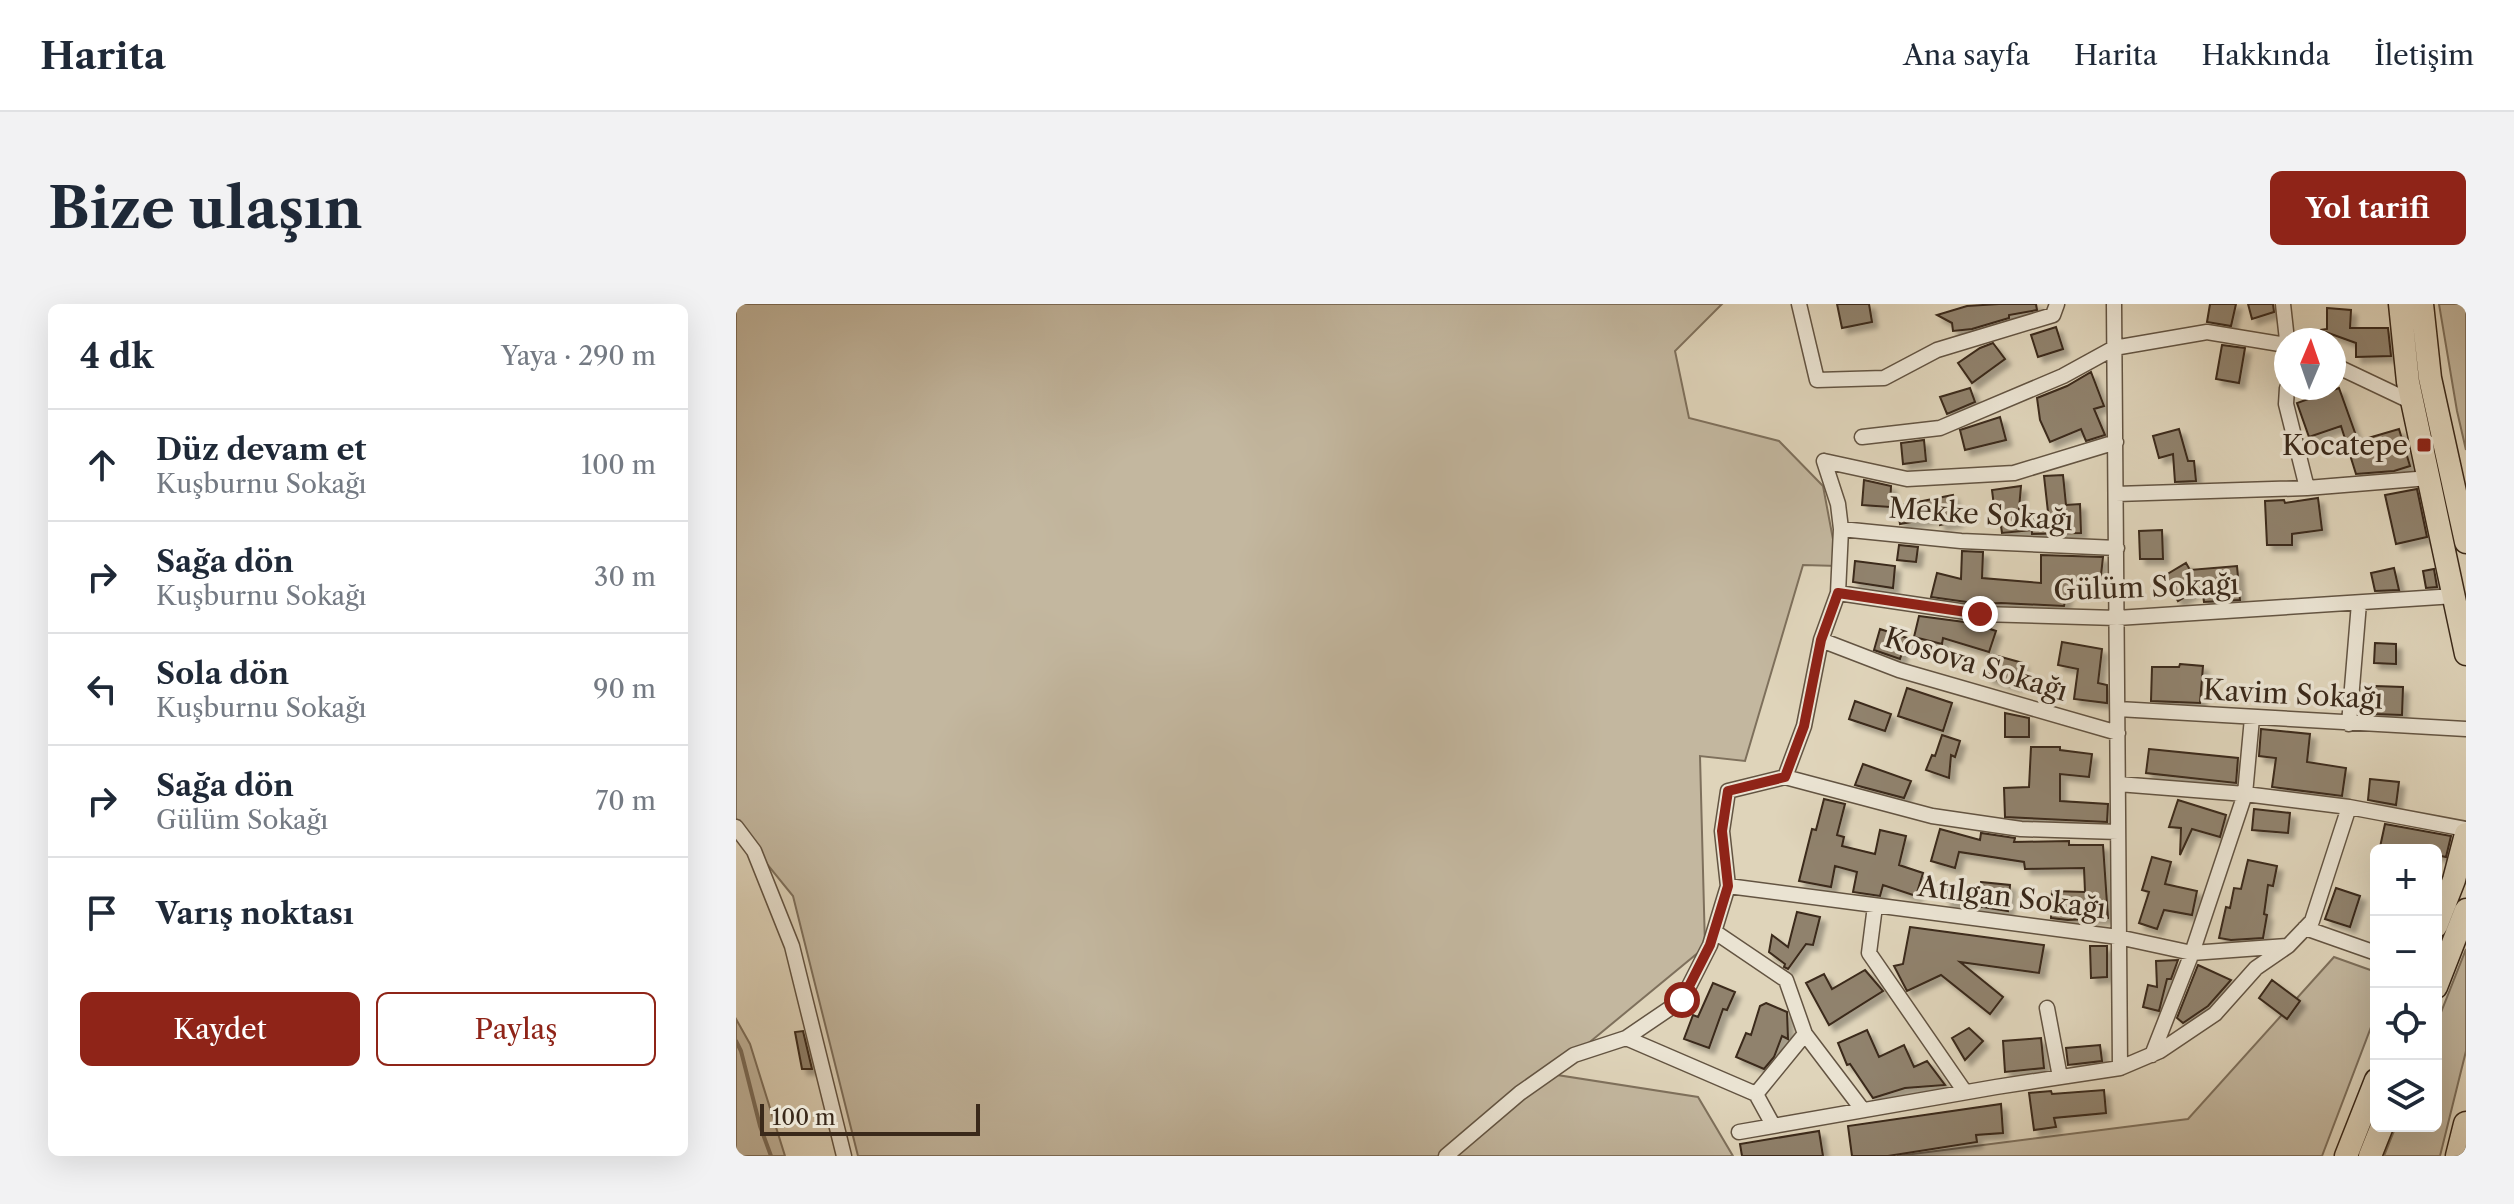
<!DOCTYPE html>
<html lang="tr">
<head>
<meta charset="utf-8">
<style>
  body { margin:0; font-family:"Libre Caslon Text",serif; background:#f2f2f3; color:#1f2937 }
  .controls { position:absolute; right:24px; bottom:24px; display:grid; overflow:hidden; border-radius:12px; box-shadow:0 8px 32px #0002 }
  .controls button { width:72px; height:72px; display:grid; place-items:center; padding:0; border:0; border-bottom:2px solid #e0e1e3; background:#fff; color:#1f2937; font:40px sans-serif }
  .compass { position:absolute; left:1538px; top:24px; width:72px; height:72px; border-radius:50%; background:#fff; box-shadow:0 8px 32px #0002; rotate:2deg }
  .scale { position:absolute; left:24px; bottom:20px; width:220px; box-sizing:border-box; padding-left:8px; border:4px solid #3a291a; border-top:0; font-size:22px; line-height:28px; white-space:nowrap; color:#3a291a; -webkit-text-stroke:6px #eae3d2; paint-order:stroke }
  .stop { position:absolute; width:24px; height:24px; margin:-18px; border:6px solid #8f2418; border-radius:50%; background:#fff }
  .stop.end { background:#8f2418; border-color:#fff; box-shadow:0 2px 8px #0008 }
  .list { margin:0; padding:0; list-style:none }
  h2 { display:flex; justify-content:space-between; align-items:center; height:104px; margin:0; padding:0 32px; font-size:34px }
  h2 small { font-size:26px; font-weight:400; color:#747a83 }
  .list li { display:grid; grid-template-columns:52px 1fr auto; gap:24px; align-items:center; box-sizing:border-box; height:112px; padding:0 32px; border-top:2px solid #e0e1e3 }
  .list b { display:block; font-size:30px; white-space:nowrap }
  .list p { margin:0; font-size:26px; white-space:nowrap; color:#747a83 }
  .list em { font-size:26px; font-style:normal; color:#747a83 }
  .actions { display:flex; gap:16px; padding:24px 32px }
  .actions a { flex:1; padding:18px 0; border:2px solid #8f2418; border-radius:12px; text-align:center; font-size:28px; color:#8f2418 }
  .actions .main { background:#8f2418; color:#fff }
  .icon { flex:none; width:44px; height:44px; fill:none; stroke:currentColor; stroke-width:2; stroke-linecap:round; stroke-linejoin:round }
  .map { position:relative; flex:none; width:1730px; height:852px; overflow:hidden; border-radius:12px }
  header { display:flex; align-items:center; gap:48px; box-sizing:border-box; height:112px; padding:0 40px; background:#fff; border-bottom:2px solid #e0e1e3 }
  header strong { font-size:38px }
  nav { display:flex; gap:44px; margin-inline-start:auto; font-size:28px }
  .intro { display:flex; align-items:center; justify-content:space-between; box-sizing:border-box; height:192px; padding:0 48px }
  h1 { margin:0; font-size:56px }
  .button { padding:20px 36px; border-radius:12px; background:#8f2418; color:#fff; font-size:28px; font-weight:700 }
  main { display:flex; gap:48px; padding:0 48px }
  aside { flex:1; background:#fff; border-radius:12px; box-shadow:0 8px 32px #0002 }
  .map>svg:first-child { display:block }
</style>
</head>
<body>
<header>
<strong>Harita</strong>
<nav><a>Ana sayfa</a><a>Harita</a><a>Hakkında</a><a>İletişim</a></nav>
</header>
<div class="intro"><h1>Bize ulaşın</h1><a class="button">Yol tarifi</a></div>
<main>
<aside>
<h2>4 dk<small>Yaya · 290 m</small></h2>
<ul class="list">
<li><svg class="icon" aria-label="ahead" viewBox="0 0 24 24"><path d="M12 20V5M6 11l6-6 6 6"/></svg><div><b>Düz devam et</b><p>Kuşburnu Sokağı</p></div><em>100 m</em></li>
<li><svg class="icon" aria-label="right" viewBox="0 0 24 24"><path d="M7 20v-9h11M14 6l5 5-5 5"/></svg><div><b>Sağa dön</b><p>Kuşburnu Sokağı</p></div><em>30 m</em></li>
<li><svg class="icon" aria-label="left" viewBox="0 0 24 24"><path d="M17 20v-9H6M10 6l-5 5 5 5"/></svg><div><b>Sola dön</b><p>Kuşburnu Sokağı</p></div><em>90 m</em></li>
<li><svg class="icon" aria-label="right" viewBox="0 0 24 24"><path d="M7 20v-9h11M14 6l5 5-5 5"/></svg><div><b>Sağa dön</b><p>Gülüm Sokağı</p></div><em>70 m</em></li>
<li><svg class="icon" aria-label="arrive" viewBox="0 0 24 24"><path d="M6 21V4h12l-3 4 3 4H6"/></svg><div><b>Varış noktası</b></div></li>
</ul>
<div class="actions"><a class="main">Kaydet</a><a>Paylaş</a></div>
</aside>
<div class="map">
<svg width="1730" height="852" viewBox="0 0 1730 852">
  <defs>
    <filter id="shadow"><feDropShadow dx="5.5" dy="5.5" stdDeviation="2" flood-color="#0004"/></filter>
  </defs>
  <rect width="100%" height="100%" fill="#dfd4ba"/>
  <filter id="stains"><feTurbulence type="fractalNoise" baseFrequency=".0025" numOctaves="4"/><feColorMatrix values="0 0 0 0 .2 0 0 0 0 .09 0 0 0 0 .02 0 0 0 .5 -.17"/></filter>
  <radialGradient id="worn" r=".72"><stop offset=".6" stop-color="#630" stop-opacity="0"/><stop offset="1" stop-color="#630" stop-opacity=".3"/></radialGradient>
  <path fill="#c3b79f" stroke="#7e705c" stroke-width="2" d="M0,0H986L939,47L953,114L1043,137L1087,182L1102,262L1067,261L1009,457L964,452L969,643L815,770L962,793L997,852H122L57,592L0,522Z
    M1703,0H1730V146L1721,107Z
    M1730,645V747L1704,852H1648L1660,822H1700V721Z
    M1598,653L1640,668V710L1586,852H1161L1452,815Z
    M0,715L14,740L49,852H0Z"/>
  <g fill="none" stroke-linecap="round" stroke-linejoin="round">
    <path stroke="#7b6d5a" stroke-width="4" d="M0,737L5,747L24,822L35,852"/>
  </g>
  <path fill="#90826d" stroke="#3a291a" stroke-width="2" filter="url(#shadow)" d="M1101,0H1133L1136,18L1106,24Z
    M1263,0H1300L1301,6L1273,11V14L1236,25L1217,27L1216,19L1201,11L1231,2Z
    M1474,0H1500L1495,22L1471,18Z
    M1512,0H1537L1538,8L1516,15Z
    M1591,4L1615,6L1614,24H1652L1655,52L1620,53V39L1584,26L1591,25Z
    M1320,23L1327,45L1302,53L1295,31Z
    M1257,39L1269,55L1236,79L1222,59L1244,44Z
    M1486,41L1509,44L1503,79L1480,75Z
    M1355,68L1368,102L1358,105L1369,131L1350,137L1345,125L1314,138L1304,116L1301,94L1331,82Z
    M1234,84L1239,98L1211,110L1204,93Z
    M1603,84L1622,137L1663,125L1674,162L1658,167L1620,170L1605,122L1573,133L1561,99Z
    M1264,113L1270,136L1229,146L1224,126Z
    M1443,125L1452,157H1458L1460,177L1439,178L1437,150L1423,154L1417,132Z
    M1188,136L1190,157L1167,160L1165,139Z
    M1327,171L1330,201L1344,200L1345,229L1296,230V226L1266,229L1262,201L1258,202L1256,186L1285,182L1283,205L1287,204L1288,209L1312,208L1308,172Z
    M1128,176L1155,182L1154,203L1126,201Z
    M1681,185L1691,233L1660,240L1649,191Z
    M1217,191L1222,217L1204,221L1203,213L1164,220L1161,202Z
    M1582,194L1586,226L1556,230V241H1531L1529,197L1548,196L1549,199Z
    M1426,226L1427,255H1404L1403,227Z
    M1163,241L1182,243L1180,258L1161,256Z
    M1226,247L1247,248L1246,274L1305,279V251L1367,253L1364,280L1334,277L1328,302L1265,299L1245,300L1195,293L1201,269L1225,275Z
    M1119,257L1159,262L1157,284L1117,278Z
    M1450,259L1454,266L1501,262L1504,296L1468,298L1466,283L1442,297L1428,272Z
    M1658,264L1663,286L1639,287L1635,269Z
    M1698,265L1701,283L1690,284L1687,267Z
    M1183,312L1236,319L1260,327L1253,348L1207,334L1206,340L1178,333Z
    M1144,325L1171,334L1164,355L1138,346Z
    M1326,338L1366,345L1362,379L1371,381V399L1338,395L1342,365L1322,361Z
    M1639,339L1660,340V360L1638,359Z
    M1258,351L1287,359L1280,382L1251,373Z
    M1444,360L1467,362L1464,399L1415,397L1416,363H1443Z
    M1639,382L1667,383L1666,411L1638,410Z
    M1171,384L1216,399L1207,427L1162,412Z
    M1119,397L1155,410L1149,427L1113,415Z
    M1269,409L1293,414V433H1269Z
    M1525,425L1574,430L1571,458L1610,464L1606,492L1536,483L1540,454L1523,452Z
    M1206,431L1224,437L1219,453L1215,451L1213,474L1190,466L1196,451L1199,452Z
    M1295,443H1324V446L1356,450L1353,473L1324,470V497L1372,500L1371,518L1269,513L1268,484L1293,483Z
    M1413,445L1502,454L1500,479L1410,469Z
    M1127,460L1175,477L1168,494L1119,481Z
    M1634,475L1663,478L1660,501L1632,496Z
    M1088,495L1109,500L1101,531L1108,533L1106,542L1139,550L1144,526L1170,532L1163,561L1187,569L1180,592L1147,581L1144,592L1117,588L1121,568L1099,562L1095,583L1063,577L1076,525L1080,526Z
    M1442,496L1490,511L1484,533L1456,525L1444,551L1445,524L1433,523Z
    M1518,505L1554,509L1552,529L1516,526Z
    M1649,520L1715,532L1710,553L1700,551V546H1657L1644,543Z
    M1204,525L1244,536L1245,529L1279,534L1278,538L1333,537V541H1367L1372,614L1332,616L1315,614L1316,587L1349,588L1348,564L1289,565L1288,558L1223,548L1219,564L1195,557Z
    M1416,553L1435,558L1429,580L1461,587L1456,611L1428,606L1421,625L1403,619L1413,588L1406,586Z
    M1512,556L1541,562L1537,582L1532,581L1528,610L1531,611L1527,634L1495,636L1483,634L1490,603L1494,604L1498,584L1505,585Z
    M1245,578L1274,581L1272,607L1209,597L1211,581L1245,587Z
    M1600,584L1624,592L1614,623L1589,615Z
    M1061,608L1084,613L1077,641L1070,640L1052,665L1048,663L1049,660L1033,648L1036,631L1052,643Z
    M1174,623L1308,641L1303,669L1224,658L1267,693L1254,710L1205,671L1171,687L1158,662L1167,660Z
    M1354,642H1371V673L1355,674Z
    M1442,656L1435,675H1431L1423,707L1407,703L1412,681L1421,683L1420,657Z
    M1462,661L1495,676L1472,702L1447,719L1441,714Z
    M1129,666L1147,687L1093,721L1070,679L1088,670L1096,685Z
    M1536,676L1564,697L1551,715L1523,694Z
    M977,679L999,688L991,706L987,705L973,744L948,735L957,711L962,713Z
    M1030,699L1051,708L1052,735L1046,732L1038,753L1028,765L1000,753L1010,729L1015,731L1024,702Z
    M1233,724L1247,737L1229,756L1216,734Z
    M1131,726L1143,753L1168,741L1178,763L1191,757L1209,781L1169,784L1137,794L1114,760L1111,761L1102,739Z
    M67,727L76,765H66L59,728Z
    M1305,734L1308,764L1269,768L1267,737Z
    M1364,741L1366,757L1332,761L1330,744Z
    M1368,786L1370,809L1318,814L1320,823L1298,826L1293,789L1315,787L1316,790Z
    M1265,800L1267,829L1240,831L1241,838L1152,852H1116L1112,822Z
    M1083,827L1087,852H1006L1004,840Z"/>
  <g fill="none" stroke-linecap="round" stroke-linejoin="round">
    <defs>
      <path id="street" d="M1063,0L1081,76L1148,74L1201,46L1317,11L1321,0
        M1378,0L1384,764
        M1547,0L1551,36
        M1598,61L1676,98
        M1551,84L1550,100L1571,184
        M1126,133L1204,124L1327,72L1378,44L1471,28L1550,41
        M1088,157L1171,175L1278,169L1380,138
        M1380,190L1571,184L1693,174
        M1105,225L1225,237L1381,244
        M1102,289L1244,310L1381,314L1719,292
        M1085,336L1163,366L1382,429
        M1382,405L1730,425
        M1516,414L1509,490L1613,503
        M1613,420L1623,299
        M1049,473L1196,512L1285,525L1382,528
        M1382,480L1509,490L1456,649L1416,751
        M0,523L18,547L56,642L108,852
        M992,582L1382,633L1456,649L1551,642
        M1139,602L1133,649L1229,788
        M1569,624L1640,649
        M979,628L1050,676L1069,730
        M1311,704L1324,773
        M1020,790L1069,730L1126,805
        M1037,821L1020,790L890,734L946,696L974,641L992,582L986,527L992,487L1049,473L1068,422L1085,336L1102,289L1105,225L1102,200L1088,157
        M1003,828L1260,783L1384,764L1424,747L1479,710L1520,664L1552,642L1576,617L1613,503L1730,525
        M710,852L784,789L838,751L890,734"/>
      <path id="primary" d="M1664,0L1672,78L1730,350
        M1686,0L1694,74L1730,238
        M1700,622L1718,576L1730,530
        M1700,683L1730,606
        M1610,852L1640,776
        M1634,852L1646,822"/>
      <path id="highway" d="M1722,852L1730,820"/>
    </defs>
    <use href="#street" stroke="#635442" stroke-width="17"/>
    <use href="#primary" stroke="#3a291a" stroke-width="25"/>
    <use href="#highway" stroke="#3a291a" stroke-width="27"/>
    <use href="#street" stroke="#eae3d2" stroke-width="14"/>
    <use href="#primary" stroke="#dfd4ba" stroke-width="22"/>
    <use href="#highway" stroke="#dfd4ba" stroke-width="24"/>
  </g>
  <g fill="none" stroke-linecap="round" stroke-linejoin="round">
    <path stroke="#8f2418" stroke-width="10" d="M946,696L974,641L992,582L986,527L992,487L1049,473L1068,422L1085,336L1102,289L1244,310"/>
  </g>
  <rect fill="#8f2418" stroke="#eae3d2" stroke-width="3" x="1680" y="133" width="16" height="16" rx="4"/>
  <g text-anchor="middle" stroke-width="7" stroke-linejoin="round" paint-order="stroke">
    <g font-size="28" fill="#3a291a" stroke="#eae3d2" text-anchor="end">
      <text x="1672" y="151">Kocatepe</text>
    </g>
    <g font-size="28" fill="#3a291a" stroke="#eae3d2">
      <text transform="translate(1245 210) rotate(4)" y="10">Mekke Sokağı</text>
      <text transform="translate(1410 283) rotate(-2)" y="10">Gülüm Sokağı</text>
      <text transform="translate(1240 360) rotate(17)" y="10">Kosova Sokağı</text>
      <text transform="translate(1557 390) rotate(3)" y="10">Kavim Sokağı</text>
      <text transform="translate(1276 593) rotate(7)" y="10">Atılgan Sokağı</text>
    </g>
  </g>
  <rect width="100%" height="100%" filter="url(#stains)"/>
  <rect width="100%" height="100%" fill="url(#worn)"/>
</svg>
<div class="controls">
<button>+</button>
<button>−</button>
<button><svg class="icon" aria-label="locate" viewBox="0 0 24 24"><circle cx="12" cy="12" r="6"/><path d="M12 2v4M12 18v4M2 12h4M18 12h4"/></svg></button>
<button><svg class="icon" aria-label="layers" viewBox="0 0 24 24"><path d="M12 4l9 5-9 5-9-5zM3 14l9 5 9-5"/></svg></button>
</div>
<svg class="compass" viewBox="-18 -18 36 36"><path d="M0-13l5 13h-10z" fill="#e53935"/><path d="M0 13l5-13h-10z" fill="#747a83"/></svg>
<div class="scale">100 m</div>
<div class="stop" style="left:946px;top:696px"></div>
<div class="stop end" style="left:1244px;top:310px"></div>
</div>
</main>
</body>
</html>
